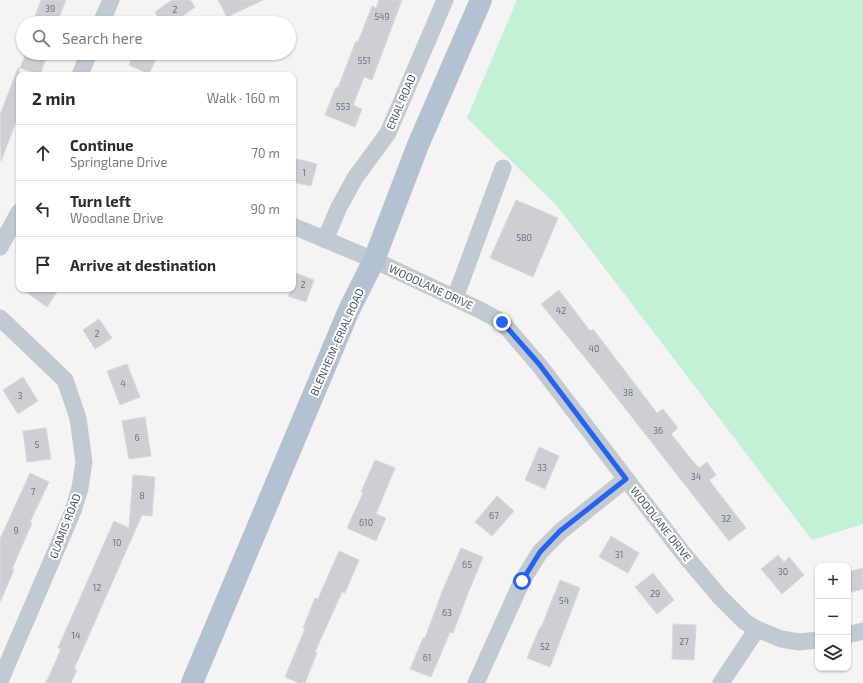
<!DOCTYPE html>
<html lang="en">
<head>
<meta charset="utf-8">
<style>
  body { margin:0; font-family:"Exo 2",sans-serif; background:#f7f7f7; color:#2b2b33 }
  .controls { position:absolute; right:12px; bottom:12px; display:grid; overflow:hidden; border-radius:8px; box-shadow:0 1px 3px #0004 }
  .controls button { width:36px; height:36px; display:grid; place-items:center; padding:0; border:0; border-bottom:1px solid #e1e1e2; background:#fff; color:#2b2b33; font:20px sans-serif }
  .stop { position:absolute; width:12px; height:12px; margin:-9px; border:3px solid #2563eb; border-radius:50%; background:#fff }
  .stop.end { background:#2563eb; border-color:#fff; box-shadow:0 1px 4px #0008 }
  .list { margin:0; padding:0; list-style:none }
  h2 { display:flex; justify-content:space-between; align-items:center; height:52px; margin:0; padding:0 16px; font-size:17px }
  h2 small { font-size:13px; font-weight:400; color:#7c7c81 }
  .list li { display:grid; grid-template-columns:26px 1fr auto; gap:12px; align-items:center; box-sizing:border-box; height:56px; padding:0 16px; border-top:1px solid #e1e1e2 }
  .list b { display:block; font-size:15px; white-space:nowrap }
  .list p { margin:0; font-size:13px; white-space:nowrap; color:#7c7c81 }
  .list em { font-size:13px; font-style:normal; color:#7c7c81 }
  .icon { flex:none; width:22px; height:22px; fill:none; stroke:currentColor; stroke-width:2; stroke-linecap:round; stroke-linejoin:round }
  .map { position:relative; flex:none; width:863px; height:683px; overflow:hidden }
  .search { position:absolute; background:#fff; box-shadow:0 1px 3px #0004; left:16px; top:16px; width:280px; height:44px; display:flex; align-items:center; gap:10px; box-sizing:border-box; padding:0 14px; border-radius:22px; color:#7c7c81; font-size:15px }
  .panel { position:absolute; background:#fff; box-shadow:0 1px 3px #0004; left:16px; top:72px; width:280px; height:220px; border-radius:8px }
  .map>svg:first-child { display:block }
</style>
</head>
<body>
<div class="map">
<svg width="863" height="683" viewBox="0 0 863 683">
  <rect width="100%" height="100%" fill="#f5f3f3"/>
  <path fill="#c3f1d5" d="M517,0H863V524L812,540L558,207L467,118Z"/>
  <path fill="#cdcfd5" stroke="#d7d9de" d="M41,0H66L57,23H45L34,19Z
    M172,0H190L195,7L173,23H162L155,12Z
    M218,0H263L227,17Z
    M379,0H402L372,80L364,77L353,105L362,109L355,127L325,115L336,87L338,88L356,41L358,42L372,6L376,8Z
    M26,53H48L40,75L20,68Z
    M134,53H159L149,74L129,65Z
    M18,68H19V114L1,161L0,115Z
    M293,158L317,164L311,186L293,182Z
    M516,200L558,218L533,277L490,258Z
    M293,272L314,280L306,302L288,296L291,289H293Z
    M22,289H59L47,307Z
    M559,290L590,331L593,329L657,413L663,409L678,428L671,434L691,459L699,468L707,462L716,475L709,480L746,528L729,541L595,370L541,304Z
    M99,319L112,338L95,349L83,330Z
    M127,364L140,397L120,405L107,371Z
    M23,377L38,401L18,414L3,390Z
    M145,417L151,456L129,459L122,421Z
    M46,428L51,459L27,462L23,431Z
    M539,447L559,456L545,489L525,480Z
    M375,460L395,468L376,514L386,518L376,541L347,528L363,493L361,492Z
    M30,473L49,482L30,522L32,523L12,569L14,570L0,602V539Z
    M133,475L155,477L152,516L142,515L74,669L77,670L71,683H46L61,649L58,648L114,521L129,528Z
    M497,496L514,511L492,536L475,522Z
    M611,536L639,553L628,573L599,557Z
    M461,548L483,557L468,593L453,633L450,632L431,677L410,669L423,638H425L442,592Z
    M339,551L359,560L345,593L342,592L315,652L317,653L305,683H299L285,677L305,629L303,628L315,598L318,599Z
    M778,555L784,562L789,557L804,575L782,594L761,569Z
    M863,568V589L848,593V572Z
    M653,573L674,600L657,614L635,587Z
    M560,580L580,588L550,667L527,658L540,627L541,628Z
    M673,624L696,625L694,660L672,659Z"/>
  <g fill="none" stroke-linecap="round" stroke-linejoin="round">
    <path stroke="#c1cad2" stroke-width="17" d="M101,23L111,0
      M80,75L89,53
      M293,226L374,260L478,309L502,322L539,365L682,552L719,596L745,622L757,629L781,639L799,642L818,640
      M325,240L339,207L355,178L388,133L445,0
      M0,247L19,212
      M455,298L503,168
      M0,318L65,380L78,418L84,462L80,488L73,511L0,681
      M848,635L863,631
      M476,683L522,581L540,552L561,531L626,479
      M721,683L757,629"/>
    <path stroke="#b3c2d1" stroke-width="22" d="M192,683L349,310L374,260L418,145L481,0"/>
  </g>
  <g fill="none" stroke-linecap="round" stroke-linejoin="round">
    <path stroke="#2563eb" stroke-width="5" d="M502,322L539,364L626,479L560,531L540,552L522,581"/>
  </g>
  <g text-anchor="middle" stroke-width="4" stroke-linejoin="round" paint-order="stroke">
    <g font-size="9" fill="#6b747e">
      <text x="50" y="12">39</text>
      <text x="175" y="13">2</text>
      <text x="382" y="20">549</text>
      <text x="364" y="64">551</text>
      <text x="343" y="110">553</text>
      <text x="304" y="176">1</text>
      <text x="524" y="241">580</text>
      <text x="303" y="288">2</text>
      <text x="561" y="314">42</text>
      <text x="97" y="337">2</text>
      <text x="594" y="352">40</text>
      <text x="123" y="387">4</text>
      <text x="628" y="396">38</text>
      <text x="20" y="399">3</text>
      <text x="658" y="434">36</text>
      <text x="137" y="441">6</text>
      <text x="37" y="448">5</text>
      <text x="542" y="471">33</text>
      <text x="696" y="480">34</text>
      <text x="33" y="495">7</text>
      <text x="142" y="499">8</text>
      <text x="494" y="519">67</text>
      <text x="726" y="522">32</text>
      <text x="366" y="526">610</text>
      <text x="16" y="534">9</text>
      <text x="117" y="546">10</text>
      <text x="619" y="558">31</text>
      <text x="467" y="568">65</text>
      <text x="783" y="575">30</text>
      <text x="97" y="591">12</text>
      <text x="655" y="597">29</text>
      <text x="564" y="604">54</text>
      <text x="447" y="616">63</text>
      <text x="76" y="639">14</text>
      <text x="684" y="645">27</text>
      <text x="545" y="650">52</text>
      <text x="427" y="661">61</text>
    </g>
    <g font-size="11" fill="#4a5661" stroke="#fff">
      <text transform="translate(401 102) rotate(-67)" y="4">ERIAL ROAD</text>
      <text transform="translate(431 287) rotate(25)" y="4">WOODLANE DRIVE</text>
      <text transform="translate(337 342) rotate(-66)" y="4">BLENHEIM-ERIAL ROAD</text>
      <text transform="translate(661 524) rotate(52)" y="4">WOODLANE DRIVE</text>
      <text transform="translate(65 526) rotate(-69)" y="4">GLAMIS ROAD</text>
    </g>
  </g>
</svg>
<div class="controls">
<button>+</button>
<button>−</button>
<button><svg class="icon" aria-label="layers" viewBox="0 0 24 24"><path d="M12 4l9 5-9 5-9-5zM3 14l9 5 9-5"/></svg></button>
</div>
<div class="stop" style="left:522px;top:581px"></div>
<div class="stop end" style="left:502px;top:322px"></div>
<div class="search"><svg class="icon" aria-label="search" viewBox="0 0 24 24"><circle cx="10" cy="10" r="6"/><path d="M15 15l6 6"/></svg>Search here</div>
<section class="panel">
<h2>2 min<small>Walk · 160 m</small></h2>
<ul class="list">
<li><svg class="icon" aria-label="ahead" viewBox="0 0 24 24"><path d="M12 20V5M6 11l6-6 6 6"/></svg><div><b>Continue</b><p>Springlane Drive</p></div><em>70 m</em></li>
<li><svg class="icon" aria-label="left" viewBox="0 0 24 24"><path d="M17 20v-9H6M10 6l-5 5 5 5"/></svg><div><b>Turn left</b><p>Woodlane Drive</p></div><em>90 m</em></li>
<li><svg class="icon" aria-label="arrive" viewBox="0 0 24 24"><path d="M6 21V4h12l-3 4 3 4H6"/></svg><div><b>Arrive at destination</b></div></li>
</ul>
</section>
</div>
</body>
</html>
